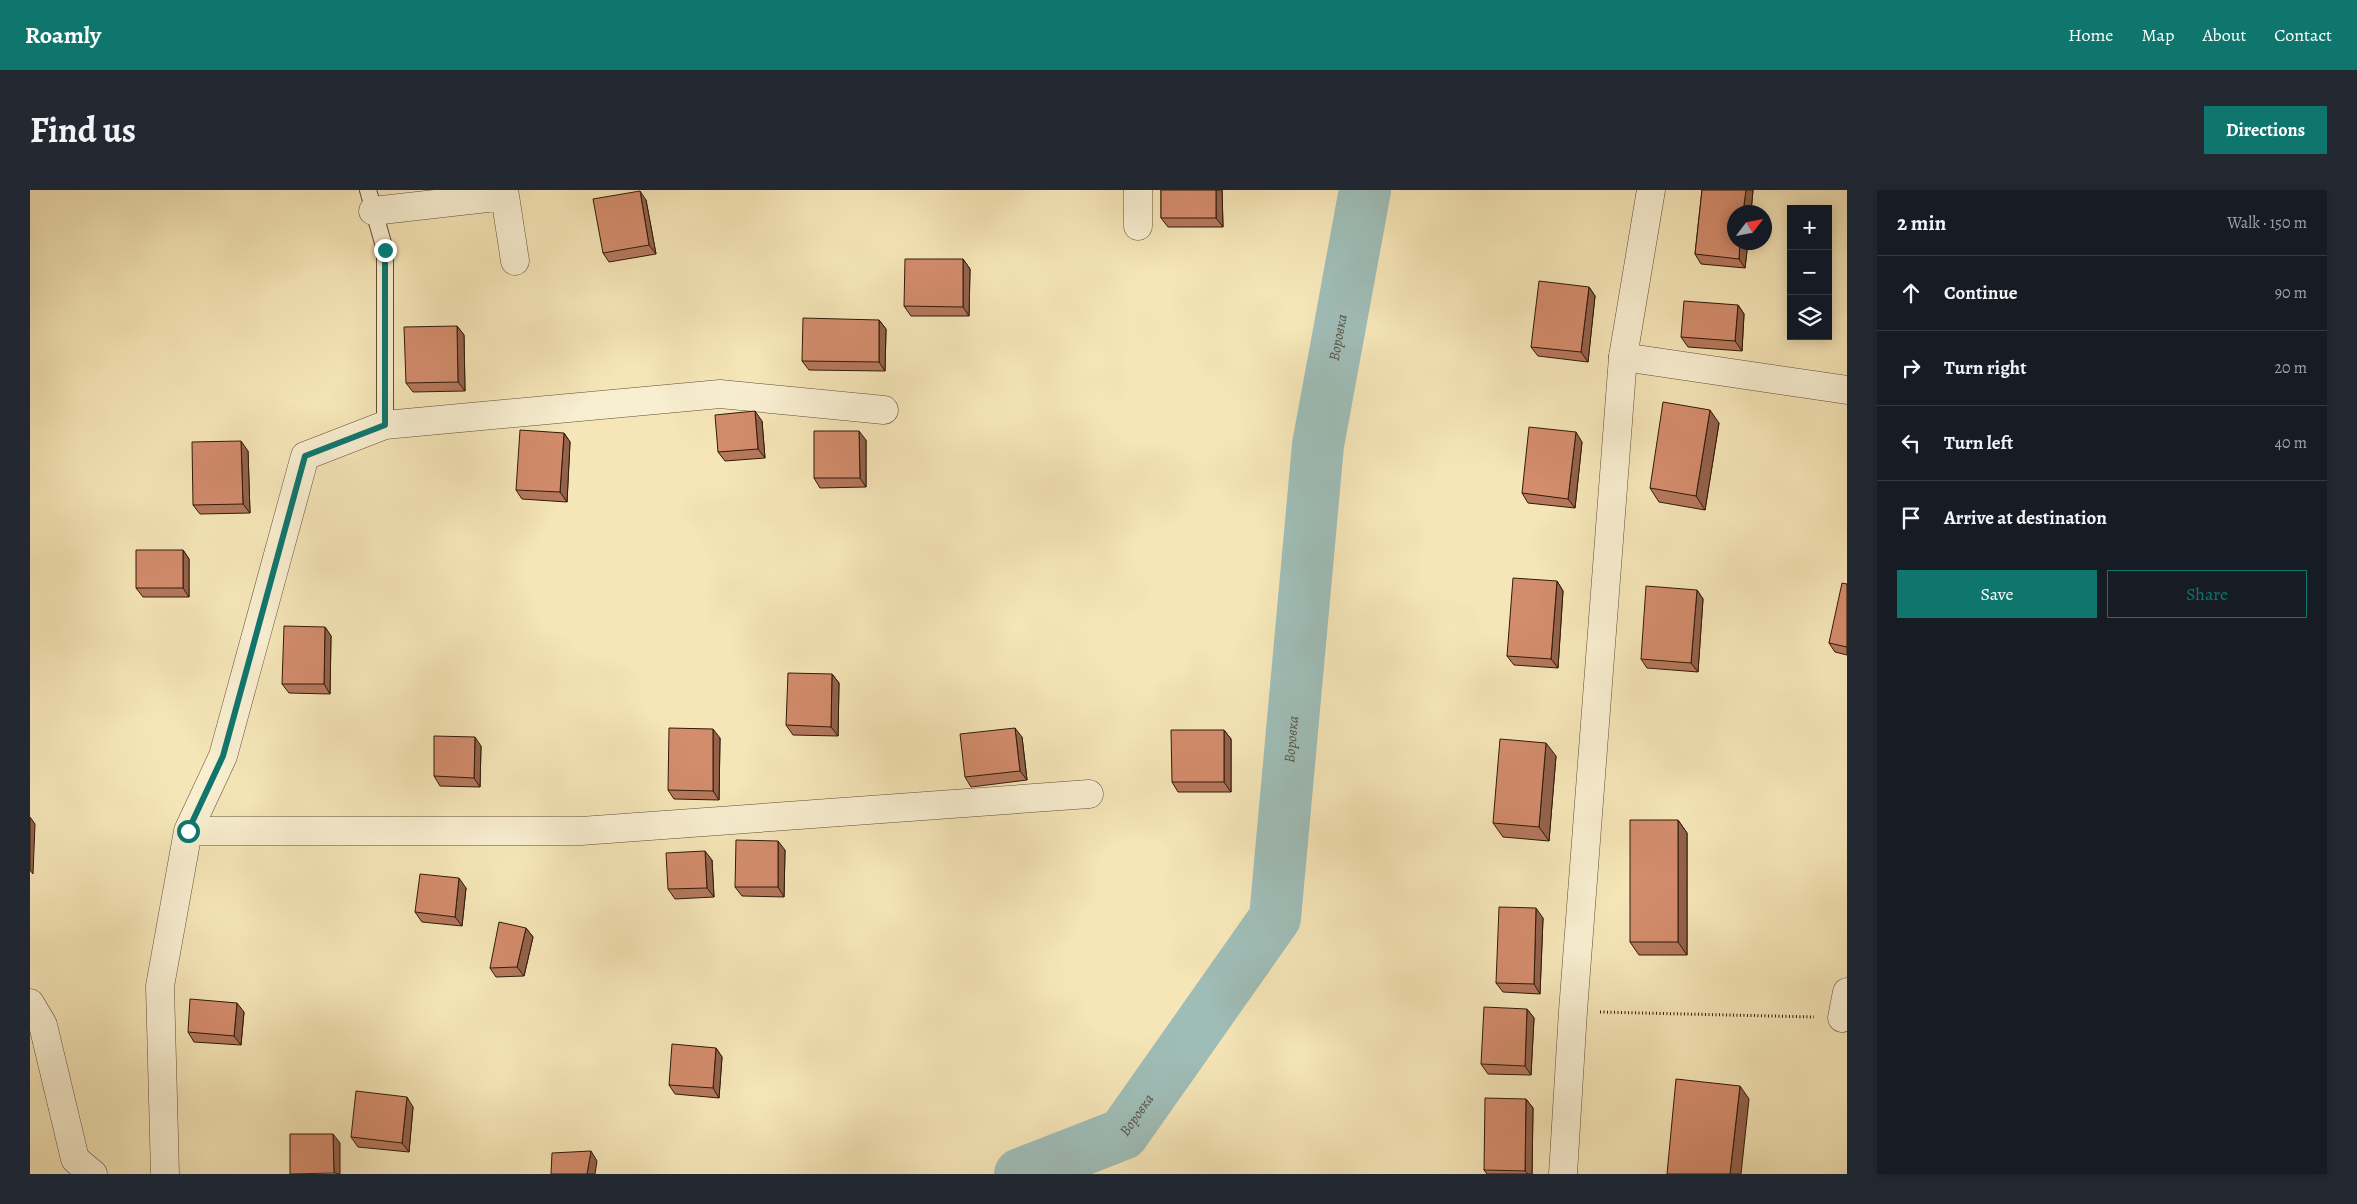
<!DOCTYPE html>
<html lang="en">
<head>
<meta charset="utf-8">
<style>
  body { margin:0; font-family:Alegreya,serif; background:#242831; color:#f1f3f6 }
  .controls { position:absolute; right:15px; top:15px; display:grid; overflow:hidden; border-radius:0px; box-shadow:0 2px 12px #0003 }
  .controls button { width:45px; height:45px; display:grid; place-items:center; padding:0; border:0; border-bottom:1px solid #363941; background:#171b24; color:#f1f3f6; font:25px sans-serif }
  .compass { position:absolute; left:1697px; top:15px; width:45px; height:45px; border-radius:50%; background:#171b24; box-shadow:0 2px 12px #0003; rotate:58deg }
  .stop { position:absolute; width:15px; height:15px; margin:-11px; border:4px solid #0f766e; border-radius:50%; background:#fff }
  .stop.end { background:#0f766e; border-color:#fff; box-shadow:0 1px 5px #0008 }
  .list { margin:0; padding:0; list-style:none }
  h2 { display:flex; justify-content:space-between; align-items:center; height:65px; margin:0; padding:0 20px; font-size:21px }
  h2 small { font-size:16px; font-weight:400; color:#9ea1a6 }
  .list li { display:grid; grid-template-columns:32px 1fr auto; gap:15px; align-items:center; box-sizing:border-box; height:75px; padding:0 20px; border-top:1px solid #363941 }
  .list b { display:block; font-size:19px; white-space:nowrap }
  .list em { font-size:16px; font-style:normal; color:#9ea1a6 }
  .actions { display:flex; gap:10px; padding:15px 20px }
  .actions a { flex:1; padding:11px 0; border:1px solid #0f766e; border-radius:0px; text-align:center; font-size:18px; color:#0f766e }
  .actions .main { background:#0f766e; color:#fff }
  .icon { flex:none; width:28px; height:28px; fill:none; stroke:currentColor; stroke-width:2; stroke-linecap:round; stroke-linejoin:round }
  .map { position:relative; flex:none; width:1817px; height:984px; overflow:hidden; border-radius:0px }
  header { display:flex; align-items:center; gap:30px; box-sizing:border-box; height:70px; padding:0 25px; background:#0f766e; color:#fff }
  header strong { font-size:24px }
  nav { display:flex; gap:28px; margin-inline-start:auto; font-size:18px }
  .intro { display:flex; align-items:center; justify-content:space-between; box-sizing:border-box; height:120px; padding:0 30px }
  h1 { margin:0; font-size:35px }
  .button { padding:12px 22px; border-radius:0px; background:#0f766e; color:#fff; font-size:18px; font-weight:700 }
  main { display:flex; gap:30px; padding:0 30px }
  aside { flex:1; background:#171b24; border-radius:0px; box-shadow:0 2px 12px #0003 }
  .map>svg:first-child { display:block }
</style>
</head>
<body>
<header>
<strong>Roamly</strong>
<nav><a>Home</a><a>Map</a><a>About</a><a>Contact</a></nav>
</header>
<div class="intro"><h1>Find us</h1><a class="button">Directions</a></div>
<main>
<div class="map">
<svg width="1817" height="984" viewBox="0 0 1817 984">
  <rect width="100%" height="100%" fill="#f5e5b7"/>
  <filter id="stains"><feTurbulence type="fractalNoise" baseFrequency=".004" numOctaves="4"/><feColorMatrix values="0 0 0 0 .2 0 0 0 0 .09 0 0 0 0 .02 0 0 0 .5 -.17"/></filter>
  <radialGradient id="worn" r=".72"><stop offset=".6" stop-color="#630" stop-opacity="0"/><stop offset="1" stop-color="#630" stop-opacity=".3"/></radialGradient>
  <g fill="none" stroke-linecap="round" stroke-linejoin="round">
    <path stroke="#9fbdb7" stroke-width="52" id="s1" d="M990,984L1093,944L1245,728L1288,255L1335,0"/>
    <defs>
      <path id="service" d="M338,0L355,60V235"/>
      <path id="minor" d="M1108,0V36
        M343,21L475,6L485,71
        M1593,167L1817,200
        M158,641H551L1059,604
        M0,813L13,835L45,969L63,984
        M1812,828L1817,802
        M135,984L130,796L158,641L193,566L275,266L355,235L690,204L854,220"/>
      <path id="tertiary" d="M1533,984L1543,821L1593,167L1621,0"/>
    </defs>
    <use href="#service" stroke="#614d34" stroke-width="18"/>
    <use href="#minor" stroke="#614d34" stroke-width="29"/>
    <use href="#tertiary" stroke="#614d34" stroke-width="29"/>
    <path stroke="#301a08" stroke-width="3" stroke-dasharray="1 2.5" stroke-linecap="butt" d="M1570,822L1784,827"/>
    <use href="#service" stroke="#f8eed0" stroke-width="16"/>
    <use href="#minor" stroke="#f8eed0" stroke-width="28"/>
    <use href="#tertiary" stroke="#f8eed0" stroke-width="28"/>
  </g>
  <path fill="#b5785d" stroke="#301a08" d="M1131,0H1192L1193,37H1138L1131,28Z
    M1672,0H1723L1721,22H1704V52H1718L1715,78L1671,74L1665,64Z
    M616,10L626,64L579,72L573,63Z
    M933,69L940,79L939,126H881L874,116Z
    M1559,97L1565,106L1558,172L1508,166L1501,157Z
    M1708,115L1714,124L1712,161L1658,157L1651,147Z
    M849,130L856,139L855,181L779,180L772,171Z
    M427,136L434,145L435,201L383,202L376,193Z
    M732,231L735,268L695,271L688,262Z
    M1689,233L1675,320L1629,312L1620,298Z
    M534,243L540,252L537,312L492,309L486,300Z
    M836,250V297L790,298L784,288Z
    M1552,252L1545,318L1498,313L1492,303Z
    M218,261L220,323L170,324L163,315Z
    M153,360L159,369V407H113L106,398Z
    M1527,391L1533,401L1528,478L1484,475L1477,466Z
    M1817,394V465L1805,462L1799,453Z
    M1667,400L1673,409L1668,482L1617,478L1611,469Z
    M295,437L301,446L300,504L259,503L252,494Z
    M802,484L809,493L808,546L763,545L756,535Z
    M1194,540L1201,549V602H1148L1142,592Z
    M992,547L997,590L941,597L935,587Z
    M690,548L689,610L644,609L638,600Z
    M451,556L450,597L410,596L404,586Z
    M1526,566L1519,651L1473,647L1463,633Z
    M1648,630L1657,643V765H1609L1600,752Z
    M755,660L754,707L712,706L705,697Z
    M682,670L684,707L645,709L638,699Z
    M436,698L432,736L392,732L385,722Z
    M1513,728L1510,804L1473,802L1466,793Z
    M496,738L503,747L494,786L466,787L460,778Z
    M1497,819L1504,828L1501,885L1458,884L1451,874Z
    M214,822L211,855L164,852L158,842Z
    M686,858L692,867L689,908L645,904L639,895Z
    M1496,909L1503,918L1502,984H1457L1454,980Z
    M383,917L379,962L328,957L321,947Z"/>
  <path fill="#94624c" stroke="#301a08" d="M1186,0H1192L1193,37L1186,28Z
    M1716,0H1723L1721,22H1713Z
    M610,1L616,10L626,64L619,55Z
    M1710,52H1718L1715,78L1709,69Z
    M933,69L940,79L939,126L933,117Z
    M1559,97L1565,106L1558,172L1551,162Z
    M1708,115L1714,124L1712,161L1705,151Z
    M849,130L856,139L855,181L849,172Z
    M427,136L434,145L435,201L428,192Z
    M1680,220L1689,233L1675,320L1666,306Z
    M725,221L732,231L735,268L728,259Z
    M829,241L836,250V297L830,288Z
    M1546,242L1552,252L1545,318L1538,309Z
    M534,243L540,252L537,312L530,302Z
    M211,251L218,261L220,323L213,314Z
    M153,360L159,369V407L153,398Z
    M1527,391L1533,401L1528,478L1521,469Z
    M1667,400L1673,409L1668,482L1661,473Z
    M295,437L301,446L300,504L294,494Z
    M802,484L809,493L808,546L801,537Z
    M985,538L992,547L997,590L990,581Z
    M683,539L690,548L689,610L683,601Z
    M1194,540L1201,549V602L1194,592Z
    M445,547L451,556L450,597L444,588Z
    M1516,553L1526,566L1519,651L1509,637Z
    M0,627L5,634L3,684L0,680Z
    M1648,630L1657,643V765L1648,752Z
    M748,651L755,660L754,707L748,697Z
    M675,661L682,670L684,707L677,698Z
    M429,688L436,698L432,736L425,727Z
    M1506,718L1513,728L1510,804L1504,794Z
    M496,738L503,747L494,786L487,777Z
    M207,813L214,822L211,855L204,846Z
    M1497,819L1504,828L1501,885L1495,876Z
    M686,858L692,867L689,908L683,898Z
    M1710,896L1719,909L1711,984H1700Z
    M377,907L383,917L379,962L372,953Z
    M1496,909L1503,918L1502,984H1498L1495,981Z
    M303,944L310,953V984L304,983Z
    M561,961L567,971L565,984H557Z"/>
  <path fill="#d38c6c" stroke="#301a08" d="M1131,0H1186V28H1131Z
    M1672,0H1716L1713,22H1704V52H1710L1709,69L1665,64Z
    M610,1L619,55L573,63L563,9Z
    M875,69H933V117L874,116Z
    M1509,91L1559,97L1551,162L1501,157Z
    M1654,111L1708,115L1705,151L1651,147Z
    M773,128L849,130V172L772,171Z
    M427,136L428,192L376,193L374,137Z
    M1633,212L1680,220L1666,306L1620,298Z
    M725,221L728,259L688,262L685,225Z
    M1499,237L1546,242L1538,309L1492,303Z
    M490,240L534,243L530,302L486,300Z
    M784,241H829L830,288H784Z
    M211,251L213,314L163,315L162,252Z
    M106,360H153V398H106Z
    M1483,388L1527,391L1521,469L1477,466Z
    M1812,393L1817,394V457L1799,453Z
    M1616,396L1667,400L1661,473L1611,469Z
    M254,436L295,437L294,494H252Z
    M758,483L802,484L801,537L756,535Z
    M639,538L683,539V601L638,600Z
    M985,538L990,581L935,587L930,544Z
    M1141,540H1194V592H1142Z
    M404,546L445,547L444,588L404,586Z
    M1470,549L1516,553L1509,637L1463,633Z
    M1600,630H1648V752H1600Z
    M706,650L748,651V697H705Z
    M675,661L677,698L638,699L636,663Z
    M390,684L429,688L425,727L385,722Z
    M1469,717L1506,718L1504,794L1466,793Z
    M469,732L496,738L487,777L460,778Z
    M160,809L207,813L204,846L158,842Z
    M1454,817L1497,819L1495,876L1451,874Z
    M642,854L686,858L683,898L639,895Z
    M1646,889L1710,896L1700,984H1637Z
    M326,901L377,907L372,953L321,947Z
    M1455,908L1496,909L1495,981L1454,980Z
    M260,944H303L304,983L260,984Z
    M561,961L557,984H521L522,963Z"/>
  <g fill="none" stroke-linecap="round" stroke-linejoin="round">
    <path stroke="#0f766e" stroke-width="6" d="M158,641L193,566L275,266L355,235V60"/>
  </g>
  <g text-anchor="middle" stroke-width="4" stroke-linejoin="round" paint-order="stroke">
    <g font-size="15" font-style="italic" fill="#575345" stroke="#f8eed0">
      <text dy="5" stroke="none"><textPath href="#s1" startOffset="959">Воровка</textPath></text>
      <text dy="5" stroke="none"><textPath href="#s1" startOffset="554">Воровка</textPath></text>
      <text dy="5" stroke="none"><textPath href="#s1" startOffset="134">Воровка</textPath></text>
    </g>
  </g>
  <rect width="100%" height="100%" filter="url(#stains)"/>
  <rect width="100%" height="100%" fill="url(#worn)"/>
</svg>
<div class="controls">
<button>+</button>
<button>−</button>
<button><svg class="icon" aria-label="layers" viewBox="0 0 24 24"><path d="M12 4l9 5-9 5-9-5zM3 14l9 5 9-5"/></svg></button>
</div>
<svg class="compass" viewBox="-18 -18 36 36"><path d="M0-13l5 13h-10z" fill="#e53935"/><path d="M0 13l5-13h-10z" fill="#9ea1a6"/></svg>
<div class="stop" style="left:158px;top:641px"></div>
<div class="stop end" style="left:355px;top:60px"></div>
</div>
<aside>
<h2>2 min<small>Walk · 150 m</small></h2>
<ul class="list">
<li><svg class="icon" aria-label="ahead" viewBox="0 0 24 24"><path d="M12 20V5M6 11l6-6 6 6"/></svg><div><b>Continue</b></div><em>90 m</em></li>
<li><svg class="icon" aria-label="right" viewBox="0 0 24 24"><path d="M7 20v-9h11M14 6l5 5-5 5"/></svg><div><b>Turn right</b></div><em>20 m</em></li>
<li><svg class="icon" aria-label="left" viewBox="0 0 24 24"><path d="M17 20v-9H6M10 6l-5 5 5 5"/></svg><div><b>Turn left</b></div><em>40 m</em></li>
<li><svg class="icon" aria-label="arrive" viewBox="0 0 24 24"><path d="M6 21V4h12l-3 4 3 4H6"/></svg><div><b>Arrive at destination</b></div></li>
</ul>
<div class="actions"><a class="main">Save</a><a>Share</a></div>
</aside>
</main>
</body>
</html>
